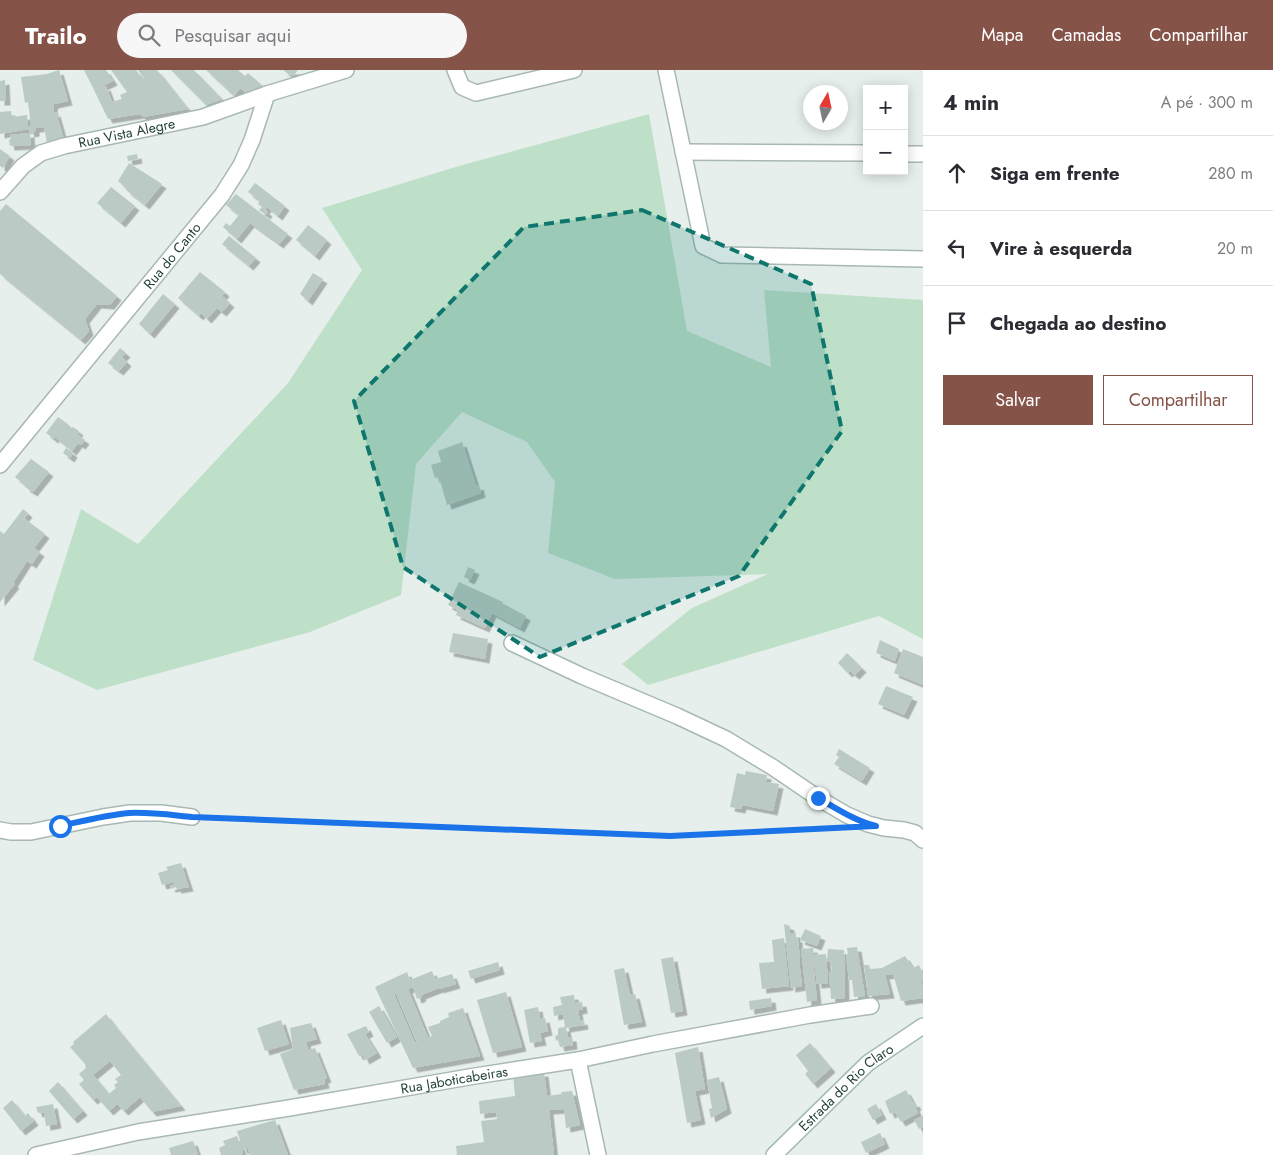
<!DOCTYPE html>
<html lang="pt">
<head>
<meta charset="utf-8">
<style>
  body { margin:0; font-family:Jost,sans-serif; background:#f7f7f7; color:#2b2b33 }
  .controls { position:absolute; right:15px; top:15px; display:grid; overflow:hidden; border-radius:0px; box-shadow:0 2px 12px #0003 }
  .controls button { width:45px; height:45px; display:grid; place-items:center; padding:0; border:0; border-bottom:1px solid #e1e1e2; background:#fff; color:#2b2b33; font:25px sans-serif }
  .compass { position:absolute; left:803px; top:15px; width:45px; height:45px; border-radius:50%; background:#fff; box-shadow:0 2px 12px #0003; rotate:9deg }
  .stop { position:absolute; width:15px; height:15px; margin:-11px; border:4px solid #1a73e8; border-radius:50%; background:#fff }
  .stop.end { background:#1a73e8; border-color:#fff; box-shadow:0 1px 5px #0008 }
  .list { margin:0; padding:0; list-style:none }
  h2 { display:flex; justify-content:space-between; align-items:center; height:65px; margin:0; padding:0 20px; font-size:21px }
  h2 small { font-size:16px; font-weight:400; color:#7c7c81 }
  .list li { display:grid; grid-template-columns:32px 1fr auto; gap:15px; align-items:center; box-sizing:border-box; height:75px; padding:0 20px; border-top:1px solid #e1e1e2 }
  .list b { display:block; font-size:19px; white-space:nowrap }
  .list em { font-size:16px; font-style:normal; color:#7c7c81 }
  .actions { display:flex; gap:10px; padding:15px 20px }
  .actions a { flex:1; padding:11px 0; border:1px solid #855347; border-radius:0px; text-align:center; font-size:18px; color:#855347 }
  .actions .main { background:#855347; color:#fff }
  .icon { flex:none; width:28px; height:28px; fill:none; stroke:currentColor; stroke-width:2; stroke-linecap:round; stroke-linejoin:round }
  .map { position:relative; flex:none; width:923px; height:1085px; overflow:hidden }
  header { display:flex; align-items:center; gap:30px; box-sizing:border-box; height:70px; padding:0 25px; background:#855347; color:#fff }
  header strong { font-size:24px }
  nav { display:flex; gap:28px; margin-inline-start:auto; font-size:18px }
  .search { width:350px; height:45px; background:#f7f7f7; display:flex; align-items:center; gap:12px; box-sizing:border-box; padding:0 18px; border-radius:28px; color:#7c7c81; font-size:19px }
  main { display:flex }
  aside { flex:1; background:#fff }
  .map>svg:first-child { display:block }
</style>
</head>
<body>
<header>
<strong>Trailo</strong>
<div class="search"><svg class="icon" aria-label="search" viewBox="0 0 24 24"><circle cx="10" cy="10" r="6"/><path d="M15 15l6 6"/></svg>Pesquisar aqui</div>
<nav><a>Mapa</a><a>Camadas</a><a>Compartilhar</a></nav>
</header>
<main>
<div class="map">
<svg width="923" height="1085" viewBox="0 0 923 1085">
  <defs>
    <filter id="shadow"><feDropShadow dx="4.5" dy="4.5" stdDeviation="0" flood-color="#0004"/></filter>
  </defs>
  <rect width="100%" height="100%" fill="#e6efeb"/>
  <path fill="#bfe0c8" d="M649,44L687,261L771,297L764,220L923,230V569L879,546L648,615L622,594L692,538L768,504L615,509L548,483L555,412L527,372L462,342L416,394L401,525L310,562L97,620L33,590L81,439L138,474L288,313L362,200L322,138L459,96Z"/>
  <path fill="#bbcac4" fill-rule="evenodd" filter="url(#shadow)" d="M59,0L68,31L54,34L53,36L54,43L56,42L64,70L47,73L44,57L35,58V62L30,63L29,59L0,64V42L11,41L12,47L27,45L28,56H31L28,32L25,33L21,7L47,4Z
    M84,0H106L113,11L94,20Z
    M111,0H136L143,9L144,8L138,0H157L188,39L143,47L140,44L108,49L94,20L106,16L112,32L122,29L120,25L127,22Z
    M171,0H194L222,29L206,35Z
    M206,0H238L245,6L248,3L263,16L247,23L240,18L235,25L230,21H229Z
    M283,0H298L294,5L291,6Z
    M5,10L6,31H0V11Z
    M30,63L31,75L10,76L9,70L11,69L10,65Z
    M0,79L10,86L3,98L0,96Z
    M137,84L138,89L128,91L127,86Z
    M129,93L162,114L145,135L126,120L127,119L118,111Z
    M255,113L285,136L278,146L267,137L265,140L268,142L266,145L259,140L262,137L258,134L260,131L248,122Z
    M111,117L135,136L121,153L97,133Z
    M236,124L288,164L279,174L250,153L237,169L223,157L226,153L230,156L239,145L226,135Z
    M6,134L117,226L110,235L97,234L85,249L89,261L81,270L0,204V141Z
    M308,155L327,170L315,186L296,170Z
    M229,166L256,188L249,196L222,174Z
    M200,202L225,222L222,226L230,233L222,242L217,238L207,249L201,243L199,246L178,228Z
    M313,203L323,209L308,231L300,224Z
    M163,224L175,234L150,264L139,254Z
    M120,278L126,283L122,287L127,292L119,301L108,293Z
    M58,347L69,355L67,357L70,359L73,357L79,361L77,364L85,370L81,375L78,373L72,381L55,367L54,369L46,363Z
    M462,372L476,416L479,415L481,423L447,435L439,407L435,408L431,395L441,392L438,381Z
    M66,378L73,383L70,388L63,383Z
    M31,389L49,402L33,422L25,417L26,416L15,407Z
    M23,439L28,443L24,448L45,464L34,478L40,482L32,494L27,491L13,513L15,514L0,532V461L4,464Z
    M468,497L475,500L470,510L464,507Z
    M459,512L503,532L502,533L526,546L520,558L492,543L485,558L456,545L458,540L448,535Z
    M453,563L488,569L485,589L449,582Z
    M880,570L899,579L895,591L876,583Z
    M903,579L923,587V615L894,603Z
    M847,583L862,598L855,605L850,601L848,603L838,593Z
    M886,616L913,627L904,645L878,634Z
    M839,679L870,698L862,711L834,694L839,687L836,685Z
    M746,701L767,705L766,712L779,714L773,741L742,735L741,739L730,737L737,703L745,705Z
    M181,793L189,817L177,819L176,817L171,818L170,816L175,814L174,812L162,815L158,803L168,800L166,797Z
    M784,854L790,856V863H796V868H798L800,890H799L802,916L791,918Z
    M805,859L821,866L817,876L800,870Z
    M784,868L789,916L762,919L759,893L774,892L772,870Z
    M857,877L865,926L854,927L852,910H849L846,885H848L847,878Z
    M813,878L814,885L826,884L828,913L817,914L814,891H813L817,930L807,932L801,879Z
    M828,879L844,880L845,928L831,929L829,902H832V892L827,891Z
    M905,886L913,898L919,895L923,904V911H921L923,916V928L901,931L893,904L885,905L890,924L868,926L864,895H869L870,899L882,898Z
    M673,887L683,941L671,943L661,889Z
    M498,892L500,900L471,909L468,901Z
    M624,898L630,925L635,924L642,952L624,955L614,900Z
    M432,901L435,909L452,904L456,914L439,919V918L421,925L422,927L417,929L413,917L408,919L428,968L432,966L428,957L440,953V951L449,947L448,943L463,938L480,986L413,998L375,917L407,902L410,910ZM396,923L417,972L415,973L394,924Z
    M506,922L522,977L493,983L477,930Z
    M574,925L575,933L582,932L583,939L578,940L580,951L583,950L584,955L566,958L568,967H572L573,975L560,977L558,970L556,971L555,966L558,965V958L565,957L563,944L554,946L553,937L562,935L560,927Z
    M771,928L772,936L750,940L749,931Z
    M379,936L397,967L387,973L369,942Z
    M538,937L540,949L545,948L548,961L540,963L542,971L530,973L524,940Z
    M106,944L115,956L181,1036L152,1042L140,1027L124,1041L117,1034L109,1041L97,1027L93,1030L79,1014L84,1010L79,1004L86,998L85,996L86,995L70,977L74,974L73,972ZM110,991L121,1005L115,1009L118,1012L114,1015L116,1018L109,1024L93,1005Z
    M281,950L289,974L265,981L257,958Z
    M311,953L317,969L306,972L308,980L315,978L327,1008L324,1009L325,1014L294,1020L280,984L293,979L290,958Z
    M366,956L369,962L365,964L377,983L365,990L362,984L359,986L347,964Z
    M810,973L831,998L813,1014L805,1004L808,1001L796,985Z
    M698,977L705,1019L695,1021L701,1050L687,1053L675,983Z
    M544,1002L547,1026L562,1024L561,1022L572,1021L580,1055L566,1058L564,1039L549,1040L554,1085H457L456,1076L484,1072L481,1051L497,1049L496,1042L480,1044L479,1031L515,1026L513,1005Z
    M719,1007L727,1039L711,1048L709,1039L712,1038L707,1010Z
    M58,1012L83,1041L73,1049L49,1021Z
    M906,1020L913,1033L915,1032L917,1036L915,1037L918,1043L901,1052L895,1042L890,1044L885,1031Z
    M12,1030L25,1046L28,1043L34,1051L21,1061L3,1038Z
    M53,1034L57,1054L46,1056L44,1042L38,1043L36,1037Z
    M876,1034L882,1045L873,1050L867,1039Z
    M923,1046V1057L919,1059L914,1050Z
    M275,1050L288,1085H250L248,1078L243,1080L237,1061Z
    M880,1063L885,1074L866,1083L861,1072Z
    M237,1066L243,1083L241,1085H221L219,1078L225,1075L223,1071Z
    M193,1071L198,1085H171L169,1078Z"/>
  <g fill="none" stroke-linecap="round" stroke-linejoin="round">
    <defs>
      <g id="street">
        <path d="M455,0L462,17L476,23L574,0"/>
        <path d="M666,0L703,176L722,185L923,189"/>
        <path d="M683,82L867,83"/>
        <path d="M904,84H923"/>
        <path id="s1" d="M0,122L23,96L41,83L64,76L203,47L267,24"/>
        <path id="s2" d="M0,395L222,125L241,95L252,70L267,24L346,0"/>
        <path d="M512,573L582,606L677,646L726,669L774,698L818,728L847,745L868,754L884,758L904,760L915,763L923,770"/>
        <path d="M0,760L11,762H31L103,747L130,743H161L192,747"/>
        <path d="M578,990L598,1085"/>
        <path id="s3" d="M36,1085L138,1062L289,1038L475,1006L578,990L653,974L810,945L871,936"/>
      </g>
      <g id="secondary">
        <path id="s4" d="M774,1085L868,993L923,956"/>
      </g>
    </defs>
    <use href="#street" stroke="#a8b8b2" stroke-width="18"/>
    <use href="#secondary" stroke="#a4bbb3" stroke-width="18"/>
    <path stroke="#86b3a5" stroke-width="3" stroke-dasharray="2.5 4" stroke-linecap="butt" d="M207,748L670,766L835,758"/>
    <use href="#street" stroke="#fff" stroke-width="15"/>
    <use href="#secondary" stroke="#fff" stroke-width="15"/>
  </g>
  <g fill="none" stroke-linecap="round" stroke-linejoin="round">
    <path stroke="#1a73e8" stroke-width="6" d="M60,756C83,751 106,745 129,743C150,742 171,745 192,747L670,766L876,756C855,751 836,738 818,728"/>
  </g>
  <path fill="#0f766e" fill-opacity="0.2" stroke="#0f766e" stroke-width="4" stroke-dasharray="10 6" stroke-linejoin="round" d="M642,140L811,214L842,361L739,506L540,587L403,497L354,331L524,157Z"/>
  <g text-anchor="middle" stroke-width="4" stroke-linejoin="round" paint-order="stroke">
    <g font-size="14" fill="#24423a" stroke="#f7fbf9">
      <text dy="5" stroke="none"><textPath href="#s1" startOffset="145">Rua Vista Alegre</textPath></text>
      <text dy="5" stroke="none"><textPath href="#s2" startOffset="271">Rua do Canto</textPath></text>
      <text dy="5" stroke="none"><textPath href="#s3" startOffset="425">Rua Jaboticabeiras</textPath></text>
      <text dy="5" stroke="none"><textPath href="#s4" startOffset="99">Estrada do Rio Claro</textPath></text>
    </g>
  </g>
</svg>
<div class="controls">
<button>+</button>
<button>−</button>
</div>
<svg class="compass" viewBox="-18 -18 36 36"><path d="M0-13l5 13h-10z" fill="#e53935"/><path d="M0 13l5-13h-10z" fill="#7c7c81"/></svg>
<div class="stop" style="left:60px;top:756px"></div>
<div class="stop end" style="left:818px;top:728px"></div>
</div>
<aside>
<h2>4 min<small>A pé · 300 m</small></h2>
<ul class="list">
<li><svg class="icon" aria-label="ahead" viewBox="0 0 24 24"><path d="M12 20V5M6 11l6-6 6 6"/></svg><div><b>Siga em frente</b></div><em>280 m</em></li>
<li><svg class="icon" aria-label="left" viewBox="0 0 24 24"><path d="M17 20v-9H6M10 6l-5 5 5 5"/></svg><div><b>Vire à esquerda</b></div><em>20 m</em></li>
<li><svg class="icon" aria-label="arrive" viewBox="0 0 24 24"><path d="M6 21V4h12l-3 4 3 4H6"/></svg><div><b>Chegada ao destino</b></div></li>
</ul>
<div class="actions"><a class="main">Salvar</a><a>Compartilhar</a></div>
</aside>
</main>
</body>
</html>
